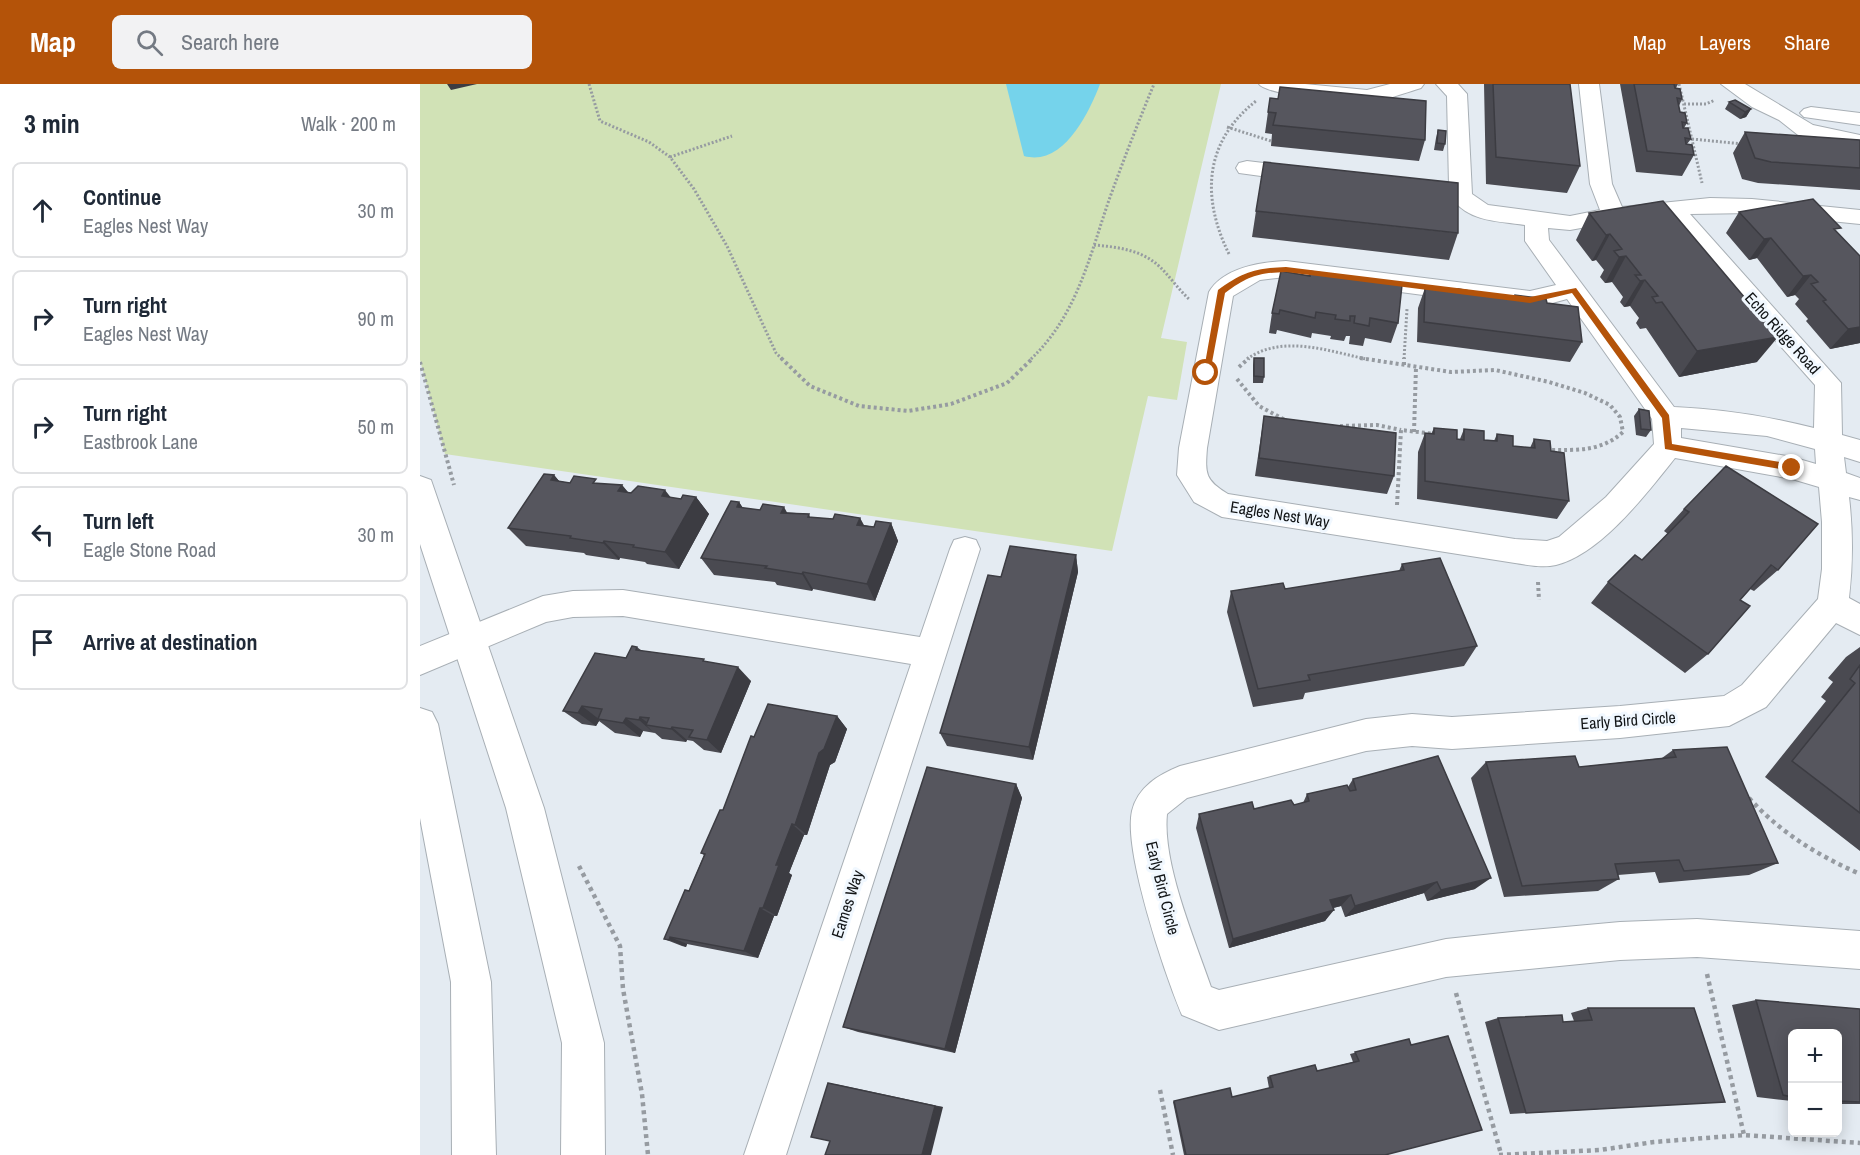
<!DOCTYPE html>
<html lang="en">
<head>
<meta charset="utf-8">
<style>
  body { margin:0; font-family:"Archivo Narrow",sans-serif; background:#f2f2f3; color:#1f2937 }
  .controls { position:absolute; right:18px; bottom:18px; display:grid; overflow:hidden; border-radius:9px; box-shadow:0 3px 15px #0003 }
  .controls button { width:54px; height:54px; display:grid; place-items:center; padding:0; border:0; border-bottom:2px solid #e0e1e3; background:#fff; color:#1f2937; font:30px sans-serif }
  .stop { position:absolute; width:18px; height:18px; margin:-14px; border:4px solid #b45309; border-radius:50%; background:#fff }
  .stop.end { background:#b45309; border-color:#fff; box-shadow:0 2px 6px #0008 }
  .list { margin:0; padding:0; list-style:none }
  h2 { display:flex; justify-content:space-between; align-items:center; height:78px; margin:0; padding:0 24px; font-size:26px }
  h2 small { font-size:20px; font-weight:400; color:#747a83 }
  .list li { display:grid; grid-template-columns:39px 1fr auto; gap:18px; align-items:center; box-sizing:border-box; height:96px; margin:0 12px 12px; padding:0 12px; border:2px solid #e0e1e3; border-radius:9px }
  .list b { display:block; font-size:22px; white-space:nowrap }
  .list p { margin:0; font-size:20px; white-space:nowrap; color:#747a83 }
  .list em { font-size:20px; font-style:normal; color:#747a83 }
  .icon { flex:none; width:33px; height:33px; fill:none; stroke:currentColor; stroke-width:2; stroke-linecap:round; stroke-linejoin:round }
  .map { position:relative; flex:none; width:1440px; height:1071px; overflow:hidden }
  header { display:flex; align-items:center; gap:36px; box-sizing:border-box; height:84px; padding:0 30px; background:#b45309; color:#fff }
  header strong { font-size:28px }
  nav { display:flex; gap:33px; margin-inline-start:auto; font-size:21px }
  .search { width:420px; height:54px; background:#f2f2f3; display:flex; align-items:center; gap:15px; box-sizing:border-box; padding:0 21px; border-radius:9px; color:#747a83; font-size:22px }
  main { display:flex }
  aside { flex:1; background:#fff }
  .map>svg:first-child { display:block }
</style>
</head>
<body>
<header>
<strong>Map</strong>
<div class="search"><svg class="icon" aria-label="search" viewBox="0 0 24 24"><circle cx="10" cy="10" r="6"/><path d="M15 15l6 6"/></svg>Search here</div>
<nav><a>Map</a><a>Layers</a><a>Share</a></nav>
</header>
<main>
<aside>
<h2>3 min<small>Walk · 200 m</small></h2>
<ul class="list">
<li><svg class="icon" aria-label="ahead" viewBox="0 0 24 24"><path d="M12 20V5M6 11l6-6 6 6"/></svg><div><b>Continue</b><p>Eagles Nest Way</p></div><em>30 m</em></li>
<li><svg class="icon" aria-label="right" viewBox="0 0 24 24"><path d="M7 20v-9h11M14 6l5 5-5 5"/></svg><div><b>Turn right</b><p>Eagles Nest Way</p></div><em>90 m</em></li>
<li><svg class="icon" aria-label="right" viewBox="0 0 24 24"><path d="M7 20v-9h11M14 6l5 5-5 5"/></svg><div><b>Turn right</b><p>Eastbrook Lane</p></div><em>50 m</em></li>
<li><svg class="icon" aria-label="left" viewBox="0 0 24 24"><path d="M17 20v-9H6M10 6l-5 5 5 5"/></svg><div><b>Turn left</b><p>Eagle Stone Road</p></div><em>30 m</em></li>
<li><svg class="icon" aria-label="arrive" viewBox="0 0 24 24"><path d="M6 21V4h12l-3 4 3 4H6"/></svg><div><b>Arrive at destination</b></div></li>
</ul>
</aside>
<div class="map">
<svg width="1440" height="1071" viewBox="0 0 1440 1071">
  <rect width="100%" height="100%" fill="#e4ebf2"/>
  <path fill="#d1e2b6" d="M0,0H801L741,254L767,258L757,316L728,312L692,467L25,370L0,276Z"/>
  <path fill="#75d3eb" d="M586,0H680C669,29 643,83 604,72Z"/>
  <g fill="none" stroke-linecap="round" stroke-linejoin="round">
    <defs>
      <path id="minor" d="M839,0H885L947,6L970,0H1004L1001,4C984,9 965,17 947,18C931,19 846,11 839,0Z
        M1016,0H1038L1047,10L1052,110L1068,121L1150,132L1180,126L1170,100L1159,0H1179L1192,100L1202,123L1290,114L1332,115L1440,126V140L1332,129L1270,130L1421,299L1422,351L1440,356V378L1424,373L1426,389L1440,394V416L1429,413C1433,447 1433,480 1429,514L1440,520V551L1416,539L1346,623L1309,642L1200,654L1032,665L992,662L946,667L767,714L747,730C742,779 775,856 791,903L799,906L1026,855L1101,847L1200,838L1277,835L1440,847V885L1277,873L1200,876L1026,893L799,946L762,931C745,890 703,767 712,727C718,703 738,691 760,682L946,635L992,630L1032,633L1200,622L1304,612L1322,601L1398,515L1402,485V438L1399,403L1372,395L1255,374C1227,409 1181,470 1136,481C1123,484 1108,481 1095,479L802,433L774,418L757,391L759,364L789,208C803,184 840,178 866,177L1110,207L1136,201L1105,157V141C1078,137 1052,138 1034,117L987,110L984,105L987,100L995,98L1029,102L1027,12ZM1246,133L1395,301L1394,344C1347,332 1302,325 1254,323L1129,156L1128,144L1150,146L1194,138ZM866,193L1110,225L1147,215L1232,335L1234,360L1186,413L1139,453L1127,457L1095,455L808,410C785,396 785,390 787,364L813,212L840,196ZM1261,344L1347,352L1395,365L1396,380L1372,373L1261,354Z
        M1301,0H1325L1393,41L1440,51V65L1378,51L1359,36L1332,23Z
        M1391,23L1440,29V41L1384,33L1380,29L1384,25Z
        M827,77L886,84L894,86L897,91L894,96L886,98L819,89L816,84L819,79Z
        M545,453L556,456L560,465L366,1071H324L491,580L203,532L153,533L126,538L0,591V562L123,512L153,507L203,506L500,553L530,465L534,456Z"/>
      <path id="tertiary" d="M0,392L11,396L124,724L184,959L185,1071H141L142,959L86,724L0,460Z
        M0,624L12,628L18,640L71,898L76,1071H32L31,898L0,734Z"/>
    </defs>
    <use href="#minor" stroke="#a8afb5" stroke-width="2"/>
    <use href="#tertiary" stroke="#a8afb5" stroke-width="2"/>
    <path stroke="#969ba1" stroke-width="3" stroke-dasharray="2 2" stroke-linecap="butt" d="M169,0L180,37L229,58L250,73L274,105L307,162L356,269L362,275
      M1259,0L1282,99
      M1264,20H1286L1295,16
      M807,43L851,57
      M1272,55L1323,60
      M250,73L312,52
      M674,161C698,163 723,166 741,184C751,194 759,206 770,216
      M809,170C781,113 784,58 836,17
      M611,275C657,231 669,174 689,116C703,77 718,39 734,0
      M827,275C863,250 908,267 946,275
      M984,275L987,225"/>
    <path stroke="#969ba1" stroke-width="4" stroke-dasharray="3 3" stroke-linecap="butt" d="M361,274L390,302L439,322L488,327L531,320L587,299L613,274
      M940,274L1031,288L1075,286L1129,298L1165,309L1190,321L1200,333L1203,348C1181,368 1156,366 1128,366
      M0,278L34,401
      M984,281V274
      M819,283L829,274
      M817,295L839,322L865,336
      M920,342L957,341L981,346
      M994,348L996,283
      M977,421L981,346L1015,350
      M1118,498L1119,516"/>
    <path stroke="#969ba1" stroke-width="4.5" stroke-dasharray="4 4" stroke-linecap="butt" d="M1329,714C1361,749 1397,771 1440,790
      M159,782L200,862L203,905L222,1010L228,1071
      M1287,890L1324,1051
      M1036,909L1081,1070
      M740,1006L753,1071
      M1079,1071L1180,1066L1234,1058L1324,1051L1440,1059"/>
    <use href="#minor" fill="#fff" fill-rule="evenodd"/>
    <use href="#tertiary" fill="#fff" fill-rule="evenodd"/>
  </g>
  <path fill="#4a4a51" d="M1064,0H1150L1160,82L1147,109L1066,100Z
    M1200,0H1258L1256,4L1262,15L1259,22L1260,28L1267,39L1264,44L1271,55L1267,60L1274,71L1262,92L1216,88Z
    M850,14L1005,56L999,77L851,62L852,50L845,49Z
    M1309,18L1331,25L1326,33L1320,35L1305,25Z
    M1018,46L1025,60L1023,67L1014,66L1016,54Z
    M1325,48L1440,56V106L1338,99L1322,95L1313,69Z
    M836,127L1038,149L1029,176L832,153Z
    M1319,128L1417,149L1440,172V259L1410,265L1386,237L1388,235L1375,220L1379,215L1375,211L1367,213L1337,174L1329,176L1306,149Z
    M1169,129L1337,278L1259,293L1226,244L1220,245L1216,239L1219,234L1210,222L1204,223L1200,218L1203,213L1192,198L1185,199L1180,193L1184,186L1176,176L1172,177L1156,156Z
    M861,187L978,239L971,259L945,254L943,262L929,260L930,252H926L924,257L910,255L911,252L892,249L891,254L857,246L856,250L849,249L852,229Z
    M1005,204L1037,208L1038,205L1093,214L1095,211L1127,219L1162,258L1150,278L997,258L998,224Z
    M834,274L844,293L843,299H833V281Z
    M1219,325L1231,346L1226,353L1216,351L1214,332Z
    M844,332L974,392L967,410L835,392Z
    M1014,344L1037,355H1040L1044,345L1064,356L1074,357L1077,350L1093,362L1110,364L1114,355L1131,367L1149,417L1137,435L997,415L998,368L1005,349L1011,350Z
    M134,391L139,397L150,399L202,401L208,408L261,415L276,413L289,430L259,485L227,480L225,478L200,474L199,476L166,471L164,469L106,462L88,444Z
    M319,418L323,424L340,426L389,430L390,433L413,435L440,434L444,441L454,443L471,439L478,457L455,517L393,505L392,507L357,501L355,498L294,491L281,474Z
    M1264,425L1358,486L1334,507L1330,505L1320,516L1288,570L1265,589L1171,519L1188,498L1222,476L1248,450L1244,447Z
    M656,471L658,488L613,676L527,662L520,649Z
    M982,480L1057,562L1044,582L885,609L883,615L833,623L807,528L811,507L865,505L979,487Z
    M217,563L222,567L287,578L331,597L301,669L284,666L273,657L267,656L266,658L242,655L235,649L223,647L220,653L195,649L179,637L176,642L162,640L143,627L206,574Z
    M1440,563V767L1345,693L1406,617L1401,613L1413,598L1408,594L1426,573Z
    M417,632L427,645L415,678L410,681L387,751H384L369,789L372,791L357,832H354L338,874L267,860L266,863L262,862L244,855L269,807L284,771L281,769L303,726L334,653Z
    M1253,666L1358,779L1329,791L1239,799L1235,788L1198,791L1199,795L1178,807L1084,813L1051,694L1066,678L1159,683L1242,674Z
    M933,695L1055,805L1007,817L1004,809L925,833L921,822L913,824L905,837L809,864L776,744L779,730L874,721L883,719L887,710L928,703Z
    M596,700L602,714L535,969L438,948L423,943Z
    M1336,916L1440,925V1020H1418V950H1372V1017L1337,1013L1312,921Z
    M1168,924L1305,1018L1090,1030L1065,938L1078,934L1143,938L1154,937L1151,929Z
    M989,955L965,1071H764L753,1018L754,1017L812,1013L849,1004L847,993L850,992L897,987L933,978L930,970Z
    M408,999L420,1001L523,1023L410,1057Z"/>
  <path fill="#3c3c42" d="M27,0H57L31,6Z
    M1331,25L1326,33L1320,35L1325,28Z
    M1190,150L1176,176L1172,177L1186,151Z
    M1351,154L1337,174L1329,176L1344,155Z
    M1206,172L1192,198L1185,199L1199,173Z
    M1391,191L1375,211L1367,213L1383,192Z
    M1225,196L1210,222L1204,223L1220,197Z
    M1440,243V259L1410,265L1428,245Z
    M1358,253L1337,278L1259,293L1277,267Z
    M134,391L150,410L131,396Z
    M202,401L216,419L198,407Z
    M245,406L259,424L242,412Z
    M276,413L289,430L259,485L245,468Z
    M319,418L330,436L317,423Z
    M364,423L374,441L361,429Z
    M440,434L448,451L437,441Z
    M471,439L478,457L455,517L447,500Z
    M184,457L200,474L199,476L183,459Z
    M656,471L658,488L613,676L609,663Z
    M383,488L393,505L392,507L382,490Z
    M318,583L331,597L301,669L287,656Z
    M162,622L180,636L178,635L179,637L176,642L158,629Z
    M417,632L427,645L415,678L410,681L387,751L375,741L399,669Z
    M220,633L232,642L226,641L235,650L219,636Z
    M206,634L223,647L220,653L203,639Z
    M252,643L267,656L266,658L251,645Z
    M596,700L602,714L535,969L525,965Z
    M372,740L384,751L369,789L372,791L357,832L343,824L356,781Z
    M1071,794L1055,805L1007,817L1021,806Z
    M1017,798L1004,809L925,833L935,822Z
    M931,811L921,822L901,827L910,816Z
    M340,824L354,832L338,874L324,867Z
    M914,826L905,837L809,864L813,855Z
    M250,853L267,860L266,863L249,856Z
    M515,1022L523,1023L511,1071H502Z"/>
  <path fill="#56565e" stroke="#3c3c42" stroke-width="1.5" d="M1073,0H1150L1160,82L1076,73Z
    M1214,0H1254L1255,4L1260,5L1262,15L1257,14L1260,28L1265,29L1267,39L1262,38L1263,44H1268L1271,55L1265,54L1266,60L1272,61L1274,71L1227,67Z
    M860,3L1006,17L1005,56L853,41L856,29L848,28L850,14L858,15Z
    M1315,16L1331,25L1325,28L1309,18Z
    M1018,46L1026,47L1025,60L1017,59Z
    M1325,48L1440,56V84L1351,78L1335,74Z
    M844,78L1038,99V149L836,127Z
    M1393,115L1421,144L1414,145L1440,172V243L1428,245L1403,217L1406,216L1391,200L1398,198L1391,191L1383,192L1351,154L1344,155L1319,128Z
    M1243,117L1358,253L1277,267L1242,218L1236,219L1232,213L1238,212L1225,196L1220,197L1215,191H1221L1206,172L1199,173L1194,167L1202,165L1190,150L1186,151L1169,129Z
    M861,187L890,192V187L982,201L978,239L950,234L949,242L934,239L935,232H930V237L915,235L916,231L896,228L895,234L860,226L859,230L852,229Z
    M1005,204L1038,208V205L1095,215V211L1126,215L1127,219L1158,223L1162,258L1004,238Z
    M834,274H844V293L834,292Z
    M1219,325L1229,327L1231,346L1221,345Z
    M844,332L976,349L974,392L839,374Z
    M1014,344L1037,346V355L1044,356V345L1064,347V356L1077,357V350L1093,352V362L1115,364L1114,355L1130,357L1131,367L1144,369L1149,417L1005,397V349L1014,350Z
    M1306,382L1398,440L1358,486L1351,481L1320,516L1330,522L1288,570L1188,498L1215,471L1222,476L1266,431L1269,428L1264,425Z
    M124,390L134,391L131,396L150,399L154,392L176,395L173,399L202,401L198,407L211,409L218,402L245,406L242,412L261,415L263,411L276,413L245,468L213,463L214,461L184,457L183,459L150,454L151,452L88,444Z
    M311,417L319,418L317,423L340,426L343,420L364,423L361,429L389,430L388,433L413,435L415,430L440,434L437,441L454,443L456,437L471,439L447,500L383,488L382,490L345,484L347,482L281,474Z
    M590,462L656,471L609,663L520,649L568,491L581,493Z
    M1020,474L1057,562L888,591L890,596L838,605L811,507L863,499L865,505L984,486L982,480Z
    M212,562L217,563L216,566L284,575L283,577L318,583L287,656L269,653L273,646L252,643L251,645L226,641L229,634L220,633L219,636L206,634L203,639L178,635L182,625L162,622L158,629L143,627L175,569L206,574Z
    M1440,581V729L1372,677L1435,599L1430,595Z
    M348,620L417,632L404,665L399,669L375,741L372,740L356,781H359L343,824H340L324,867L250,853L249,856L244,855L265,806L269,807L285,770L281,769L300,726H303L331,652L334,653Z
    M1307,663L1358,779L1264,787L1259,776L1195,780L1199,795L1102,802L1066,678L1155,672L1159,683L1256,673L1253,666Z
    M1018,672L1071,794L1021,806L1017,798L935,822L931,811L910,816L914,826L813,855L779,730L832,718L834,725L871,716L874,721L889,717L887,710L927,701L930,707L936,706L933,695Z
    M507,683L596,700L525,965L423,943Z
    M1336,916L1440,925V1018L1418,1017V950H1372V1013L1363,1011Z
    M1168,924H1274L1305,1018L1106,1029L1078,934L1142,931L1143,938L1172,936Z
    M1028,952L1062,1046L965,1071H766L754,1017L810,1004L812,1013L853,1003L850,992L895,981L897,987L939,977L935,968L989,955L991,961Z
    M408,999L515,1022L502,1071H405L410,1057L391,1053Z"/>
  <path fill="#b45309" d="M866,183L1110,213L1156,204L1249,331L1252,360L1372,380L1377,384L1372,387L1245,365L1242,334L1152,209L1110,219L866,188C838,189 828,192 805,209L790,289L783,291L798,206C823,188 836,184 866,183Z"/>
  <g text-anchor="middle" stroke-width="6" stroke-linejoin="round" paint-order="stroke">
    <g font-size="16" fill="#111416" stroke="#f1f8ff">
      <text transform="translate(1363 249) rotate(48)" y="6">Echo Ridge Road</text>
      <text transform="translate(860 430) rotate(9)" y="6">Eagles Nest Way</text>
      <text transform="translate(1208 636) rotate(-4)" y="6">Early Bird Circle</text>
      <text transform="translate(743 804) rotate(76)" y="6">Early Bird Circle</text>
      <text transform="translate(427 820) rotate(-72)" y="6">Eames Way</text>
    </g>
  </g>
</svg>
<div class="controls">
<button>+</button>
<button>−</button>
</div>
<div class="stop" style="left:786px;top:289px"></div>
<div class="stop end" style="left:1372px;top:384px"></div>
</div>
</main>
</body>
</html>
